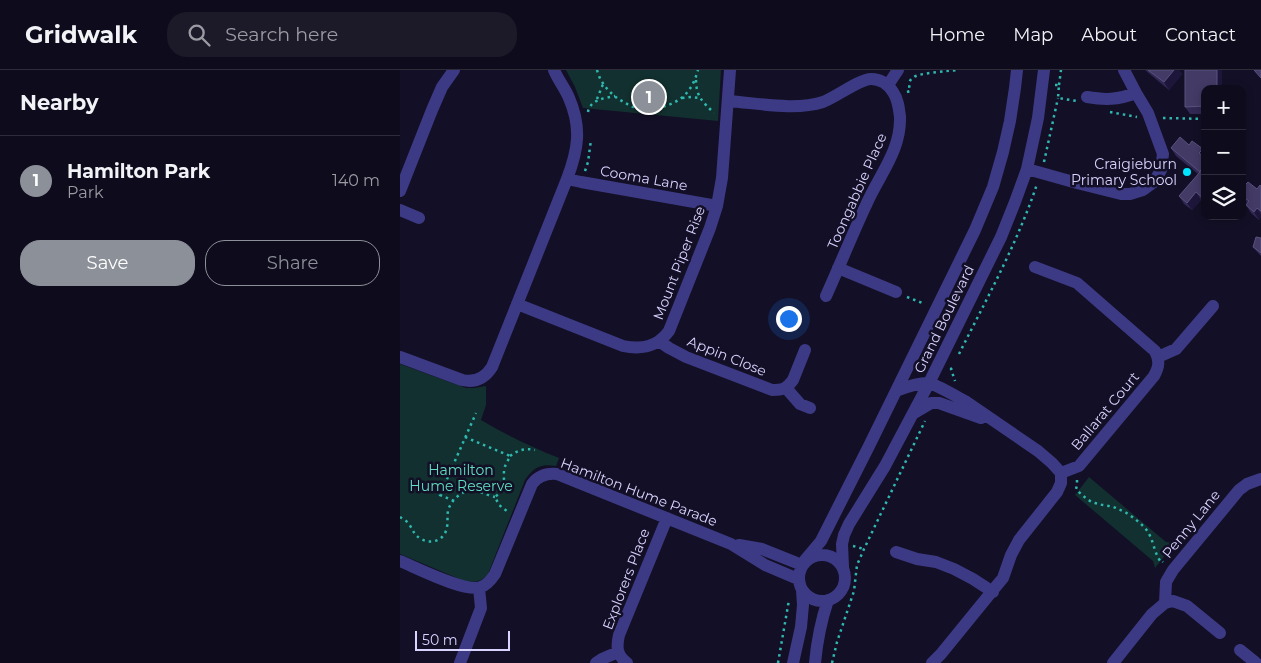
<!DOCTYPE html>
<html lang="en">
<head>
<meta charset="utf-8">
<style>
  body { margin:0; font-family:Montserrat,sans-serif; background:#1c1929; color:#f1f3f6 }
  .controls { position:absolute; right:15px; top:15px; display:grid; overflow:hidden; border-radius:10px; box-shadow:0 2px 8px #0003 }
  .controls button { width:45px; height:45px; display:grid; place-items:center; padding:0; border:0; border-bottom:1px solid #2e2b3b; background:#0e0b1c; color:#f1f3f6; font:25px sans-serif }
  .scale { position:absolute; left:15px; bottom:12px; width:95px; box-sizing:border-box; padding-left:5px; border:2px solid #d9d4ff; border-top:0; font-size:14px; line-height:18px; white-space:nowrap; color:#d9d4ff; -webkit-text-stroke:4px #130f26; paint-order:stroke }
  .you { position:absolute; left:388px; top:248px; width:18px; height:18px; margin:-12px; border:4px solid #fff; border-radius:50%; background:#1a73e8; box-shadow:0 0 0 8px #1a73e833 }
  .badge { display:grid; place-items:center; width:32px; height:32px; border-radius:50%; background:#8c9099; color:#fff; font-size:16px; font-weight:700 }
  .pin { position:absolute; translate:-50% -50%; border:2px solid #fff; box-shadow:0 1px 5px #0006 }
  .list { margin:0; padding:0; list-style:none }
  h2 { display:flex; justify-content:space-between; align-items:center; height:65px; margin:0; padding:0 20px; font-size:21px }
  h2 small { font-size:16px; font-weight:400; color:#9b9ba3 }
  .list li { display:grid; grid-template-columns:32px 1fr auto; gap:15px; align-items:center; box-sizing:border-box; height:90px; padding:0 20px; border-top:1px solid #2e2b3b }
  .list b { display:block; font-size:19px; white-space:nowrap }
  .list p { margin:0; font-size:16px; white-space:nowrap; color:#9b9ba3 }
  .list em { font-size:16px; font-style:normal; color:#9b9ba3 }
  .actions { display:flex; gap:10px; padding:15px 20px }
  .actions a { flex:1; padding:11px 0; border:1px solid #8c9099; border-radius:20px; text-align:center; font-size:18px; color:#8c9099 }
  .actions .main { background:#8c9099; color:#fff }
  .icon { flex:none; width:28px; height:28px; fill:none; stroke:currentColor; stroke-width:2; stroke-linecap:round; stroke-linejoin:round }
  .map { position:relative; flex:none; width:861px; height:593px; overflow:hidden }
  header { display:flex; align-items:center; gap:30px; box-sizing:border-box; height:70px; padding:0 25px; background:#0e0b1c; border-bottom:1px solid #2e2b3b }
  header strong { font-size:24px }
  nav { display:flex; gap:28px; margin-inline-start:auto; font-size:18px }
  .search { width:350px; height:45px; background:#1c1929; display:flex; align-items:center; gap:12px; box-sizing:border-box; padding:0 18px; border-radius:20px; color:#9b9ba3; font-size:19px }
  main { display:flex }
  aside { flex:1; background:#0e0b1c }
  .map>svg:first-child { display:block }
</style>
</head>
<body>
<header>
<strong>Gridwalk</strong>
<div class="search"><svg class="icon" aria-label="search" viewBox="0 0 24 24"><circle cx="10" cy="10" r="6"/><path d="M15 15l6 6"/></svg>Search here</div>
<nav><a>Home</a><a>Map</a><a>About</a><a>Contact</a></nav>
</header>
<main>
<aside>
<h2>Nearby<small></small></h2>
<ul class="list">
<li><span class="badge">1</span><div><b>Hamilton Park</b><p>Park</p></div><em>140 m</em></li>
</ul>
<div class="actions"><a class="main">Save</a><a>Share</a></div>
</aside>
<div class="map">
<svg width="861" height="593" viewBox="0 0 861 593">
  <rect width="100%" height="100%" fill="#130f26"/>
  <path fill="#12302f" d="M166,0H321L318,51L183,38L175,17Z
    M0,294L66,318H74L86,316V335L81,350C106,365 132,377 159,388L156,396C140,393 133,398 125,410L88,504C80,513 74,513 62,510L0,484Z
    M689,407L766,472L775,473L755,498L753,491L675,425Z"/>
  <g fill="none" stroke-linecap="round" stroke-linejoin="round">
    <path stroke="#2fb8b0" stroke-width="2.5" stroke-dasharray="2.5 4" stroke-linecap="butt" d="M197,0C200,12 208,21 217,28C225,33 233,38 242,40C249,41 256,39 262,37C283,31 292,21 298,0
      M296,10C296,27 303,32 314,43
      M655,15H659L658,28L677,31
      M659,15L661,0
      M507,22L510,21C509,16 508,10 514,7C519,3 549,1 558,0
      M282,28L292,27L299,28
      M197,29L203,14
      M188,42C190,30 204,28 215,26
      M710,42L737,47
      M763,48L805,49
      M644,92L658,28
      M185,101L188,92L191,70
      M507,227L525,234
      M559,284C586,230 618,172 637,114
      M552,298L551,299L555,311
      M65,367L110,386C108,391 104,396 104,401C103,416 108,416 95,427L99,435L108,442
      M110,386C118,380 125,378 135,380
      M677,410V415L676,419C682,425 688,431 695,433C703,436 711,435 718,439C727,442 737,450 744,457C754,467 753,482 761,492L762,491L763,492
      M54,431L40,425L76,343
      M0,447C3,449 7,451 9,454C13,460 14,465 21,469C32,475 45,470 47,457C48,451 47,446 48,441C50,431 62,420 73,420C77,420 89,426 95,427
      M453,476L464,479
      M378,593L389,530
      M432,593L437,572L454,521L457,495L464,479L525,351"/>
    <path stroke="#3d3a85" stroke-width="12" d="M488,15L498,0
      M687,27C705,30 717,30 736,23
      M328,31C357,33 395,41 423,32C436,27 460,9 471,9C480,9 488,14 493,22C498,29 499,38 500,47C501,81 479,105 466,135C452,165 440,195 426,226
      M627,99L677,113L721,124H730L743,120L754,112L761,100L763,84L748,43L736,23L724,0
      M167,109L181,112L317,136
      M0,121L32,40L42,17L54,0
      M0,140L19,148
      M635,197L677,213L755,281C760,291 759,297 754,306L679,396L661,403
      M438,198L496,222
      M117,234L223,276C242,280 257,277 269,261L310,158L317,136L322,108L330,0
      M259,271L269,278L286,287L372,320C383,320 386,319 393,310L405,280
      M0,287L62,310C75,313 85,308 92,297L167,109C178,80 182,58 169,28C165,18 158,10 154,0
      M758,287L776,279L813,236
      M386,318L400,334L410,338
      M496,321C506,317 517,313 528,313C536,314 557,327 565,331L638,381L652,393L661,403V413L657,422L619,470L611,485L603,508L598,514L541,584L532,593
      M514,343L531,333H539L581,348
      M339,475L362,479L402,495
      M496,482L517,489L536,492L554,499L573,509L593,522
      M399 508a23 23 0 1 1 46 0a23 23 0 1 1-46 0Z
      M405,490L421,471L469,376L575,160L593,117L603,82L610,51L615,18L617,0
      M0,491C17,498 66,523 81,517C87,515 91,510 95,504L132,414C138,406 147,403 157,404L331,474L365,495L398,509
      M443,497L442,474L444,465L449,454L485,396L529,313L601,167L615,132L627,99L638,48L644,0
      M765,533L766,512L773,500L839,420L847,414L861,409
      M840,580L856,593
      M60,593L81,538L79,518
      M196,593L202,589L218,582
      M227,593C217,585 216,578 219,565L267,448
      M393,593L401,557L403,535L402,520
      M415,593C417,571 421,551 428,530
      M713,593L752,544L765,533L773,531L787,536L820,563"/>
  </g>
  <path fill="#312854" d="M745,0H779L782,4L769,20Z
    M785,0H822V19H805V44H790L785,37Z
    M771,78L803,79L805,82V133L801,130L792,140L784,134L779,126L798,104L776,86Z
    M861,116V147L859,150L851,143L846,135L847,133L842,128V118L857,119Z
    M861,168V186L859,184L853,177Z"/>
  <path fill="#1d163a" d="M774,0H779L782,4L769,20L764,12Z
    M817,0H822V19H817Z
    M803,79L805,82V91L799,83Z
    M805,95V107L800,101Z
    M796,122L801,130L792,140L787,133Z
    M857,138L861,144V147L859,150L854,142Z"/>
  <path fill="#433a66" stroke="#5a527e" d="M748,0H774L764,12Z
    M785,0H817V19H805V36L785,37Z
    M854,0H861V8Z
    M780,67L789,75L792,71L803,79L799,83L805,88V95L800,101L805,104V130L796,122L787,133L779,126L800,102L771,78Z
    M848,112L857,119L860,115L861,116V141L857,138L854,142L846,135L849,131L842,126V118Z
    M856,167L861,168V183L853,177Z"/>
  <circle fill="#00e5ff" stroke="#130f26" stroke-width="2" cx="787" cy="102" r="5"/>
  <g text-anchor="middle" stroke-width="5" stroke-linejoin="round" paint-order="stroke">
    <g font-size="14" fill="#d9d4ff" stroke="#130f26" text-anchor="end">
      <text x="777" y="99">Craigieburn<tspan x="777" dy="16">Primary School</tspan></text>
    </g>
    <g font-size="14" fill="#d9d4ff" stroke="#130f26">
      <text transform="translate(244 108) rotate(10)" y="5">Cooma Lane</text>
      <text transform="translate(457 121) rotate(-66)" y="5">Toongabbie Place</text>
      <text transform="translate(279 193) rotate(-69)" y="5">Mount Piper Rise</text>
      <text transform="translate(544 249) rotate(-64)" y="5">Grand Boulevard</text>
      <text transform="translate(327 286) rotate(22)" y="5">Appin Close</text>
      <text transform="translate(705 341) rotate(-50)" y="5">Ballarat Court</text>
      <text transform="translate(239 422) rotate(21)" y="5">Hamilton Hume Parade</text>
      <text transform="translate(791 454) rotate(-51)" y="5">Penny Lane</text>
      <text transform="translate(226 509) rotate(-69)" y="5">Explorers Place</text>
    </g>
    <g font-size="14" fill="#5fe0c0" stroke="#130f26">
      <text x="61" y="405">Hamilton<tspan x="61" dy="16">Hume Reserve</tspan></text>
    </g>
  </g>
</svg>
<div class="controls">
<button>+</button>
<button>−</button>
<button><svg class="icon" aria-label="layers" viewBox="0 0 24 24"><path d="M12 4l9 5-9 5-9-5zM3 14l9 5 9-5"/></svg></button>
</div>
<div class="scale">50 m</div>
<div class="you"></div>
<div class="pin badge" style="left:249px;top:27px">1</div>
</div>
</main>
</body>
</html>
